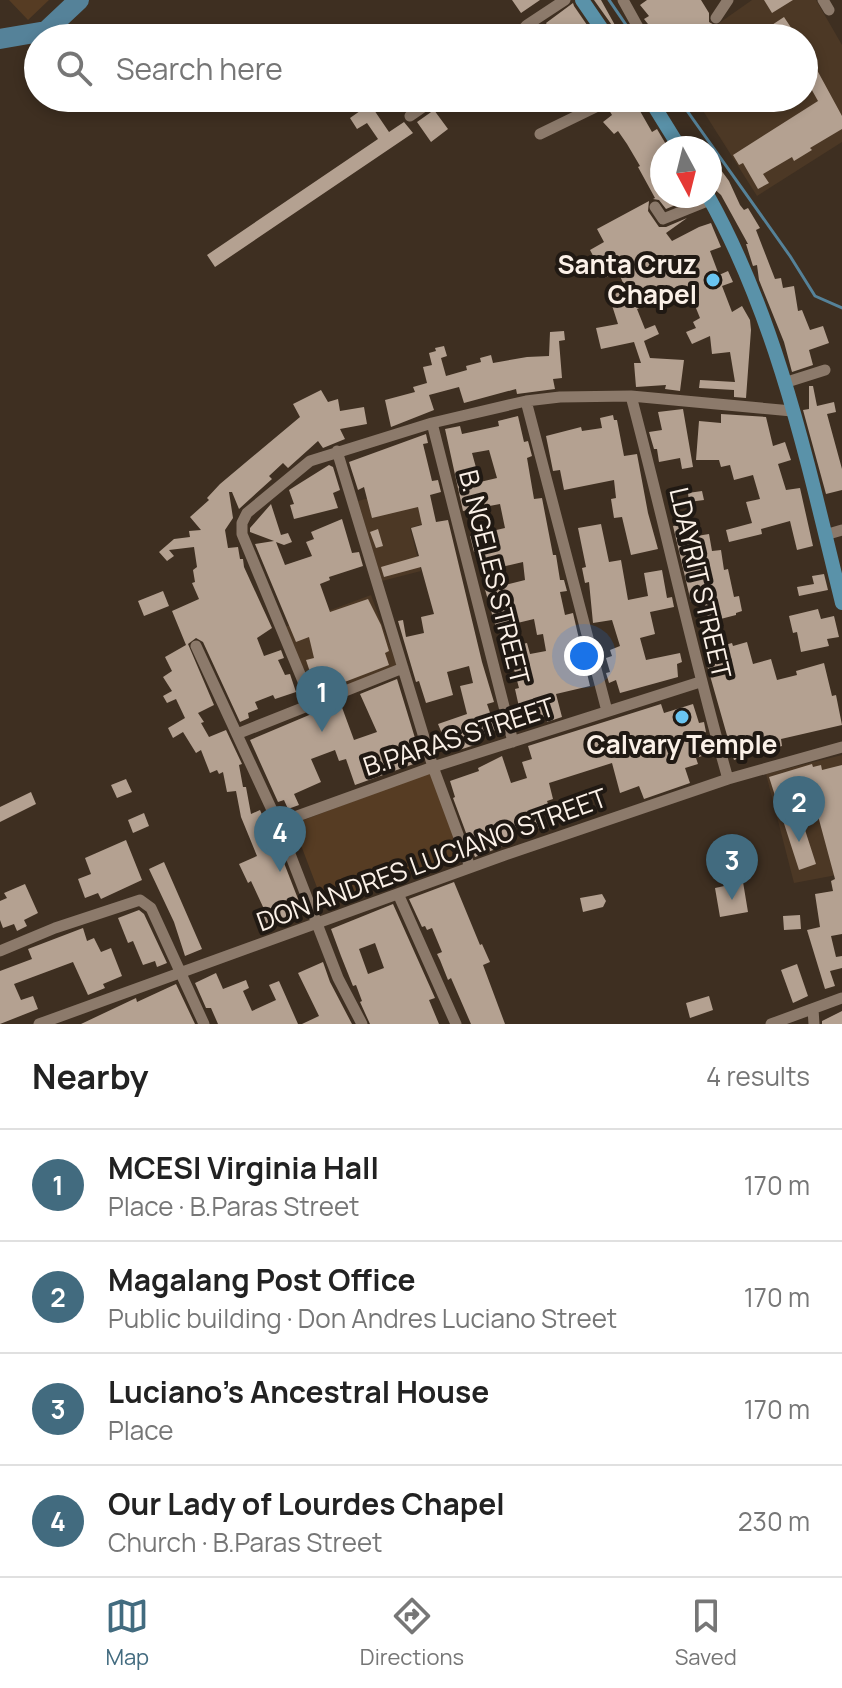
<!DOCTYPE html>
<html lang="en">
<head>
<meta charset="utf-8">
<style>
  body { margin:0; font-family:Manrope,sans-serif; background:#f2f2f2; color:#222 }
  .compass { position:absolute; left:650px; top:136px; width:72px; height:72px; border-radius:50%; background:#fff; box-shadow:0 4px 12px #0003; rotate:173deg }
  .you { position:absolute; left:584px; top:656px; width:28px; height:28px; margin:-20px; border:6px solid #fff; border-radius:50%; background:#1a73e8; box-shadow:0 0 0 12px #1a73e833 }
  .badge { display:grid; place-items:center; width:52px; height:52px; border-radius:50%; background:#426b7f; color:#fff; font-size:26px; font-weight:700 }
  .pin { position:absolute; translate:-50% -66px; filter:drop-shadow(0 2px 4px #0008) }
  .pin::after { content:''; position:absolute; top:42px; width:28px; height:24px; background:inherit; clip-path:polygon(0 0,100% 0,50% 100%) }
  .list { margin:0; padding:0; list-style:none }
  h2 { display:flex; justify-content:space-between; align-items:center; height:104px; margin:0; padding:0 32px; font-size:34px }
  h2 small { font-size:26px; font-weight:400; color:#767676 }
  .list li { display:grid; grid-template-columns:52px 1fr auto; gap:24px; align-items:center; box-sizing:border-box; height:112px; padding:0 32px; border-top:2px solid #e0e0e0 }
  .list b { display:block; font-size:30px; white-space:nowrap }
  .list p { margin:0; font-size:26px; white-space:nowrap; color:#767676 }
  .list em { font-size:26px; font-style:normal; color:#767676 }
  .icon { flex:none; width:44px; height:44px; fill:none; stroke:currentColor; stroke-width:2; stroke-linecap:round; stroke-linejoin:round }
  .map { position:relative; flex:none; width:842px; height:1024px; overflow:hidden }
  .search { position:absolute; background:#fff; box-shadow:0 4px 12px #0003; left:24px; right:24px; top:24px; height:88px; display:flex; align-items:center; gap:20px; box-sizing:border-box; padding:0 28px; border-radius:44px; color:#767676; font-size:30px }
  .sheet { height:552px; background:#fff }
  nav { display:flex; justify-content:space-around; align-items:center; box-sizing:border-box; height:112px; border-top:2px solid #e0e0e0; background:#fff; font-size:22px; color:#767676 }
  nav a { display:grid; justify-items:center; gap:4px }
  nav .on { color:#426b7f }
  .map>svg:first-child { display:block }
</style>
</head>
<body>
<div class="map">
<svg width="842" height="1024" viewBox="0 0 842 1024">
  <rect width="100%" height="100%" fill="#3e2f21"/>
  <path fill="#4c3825" d="M752,0H816L842,45V142L757,196L695,98H804V38H698Z
    M413,486L422,524L410,528L421,571L382,581L358,501Z
    M371,595L398,668L312,700L285,627Z
    M842,755V874L794,883L766,774Z"/>
  <path fill="#563c23" d="M9,0H49L28,20Z
    M431,772L462,854L324,906L293,824Z"/>
  <g fill="none" stroke-linecap="round" stroke-linejoin="round">
    <path stroke="#558299" stroke-width="3" d="M609,0L635,38
      M678,98L790,256L815,296L842,308"/>
    <path stroke="#558299" stroke-width="20" d="M0,39L46,31L79,0"/>
  </g>
  <path fill="#b4a191" fill-rule="evenodd" d="M512,0H540L521,13Z
    M594,0H601L616,27L614,28Z
    M647,0H701L709,13V22L718,27L702,38H659L644,19L649,16L640,5Z
    M764,0H793L772,13Z
    M573,3L574,6L596,38H555L546,23Z
    M784,17L798,38H752Z
    M491,26L499,38H472Z
    M804,46L842,116V129L810,148L812,150L794,161L792,157L763,174L769,183L758,189L743,163L739,165L733,155L818,101L804,76Z
    M552,98H576L560,109Z
    M622,98H638L644,108L640,111L652,132L657,129L667,146L662,148V196H697L666,209L659,200L653,199L655,198L638,167L640,166L627,144L618,131L614,134L603,122L612,115L609,110L618,105Z
    M752,98H778L759,109Z
    M370,104L389,132L404,122L413,133L215,267L207,255L378,139L367,123L357,129L350,118Z
    M434,110L448,129L431,142L417,122Z
    M710,155L729,181L740,205L744,210L748,208L760,228L756,230L775,279L781,278L783,288L794,286L798,311L802,310L810,330L823,326L829,343L809,350L813,365L792,372L784,342L759,280L757,265L753,266L752,263L746,244H748L721,195L710,185Z
    M649,201L648,211L659,227H666L687,218L666,233L672,241L699,227L711,223L713,228L721,247L710,251L719,275L728,271L733,282L722,286L732,312L742,306L750,320L751,330L746,398L734,397V390L699,388L700,380L735,382L730,352L712,354L710,336L692,344L686,332L696,328L693,322L700,318L687,286L637,309L645,329L655,325L659,334L644,341L650,358L684,360L680,391L665,389L666,385L636,387L634,363H641L634,342L601,349L596,328L618,324L609,296L626,290L618,271L605,278L590,250L604,242L597,229Z
    M564,331L565,340L559,341L562,378L553,379L555,389L517,394L516,389L464,403L459,387L429,395L434,410L391,427L385,400L415,392L413,387L427,383L423,367L432,365L429,353L436,351L435,348L444,346L447,356L441,358L446,376L467,370L466,366L481,362L480,358L491,355L493,363L527,357L549,356L550,332Z
    M809,386H813L817,406L834,402L836,412L827,414L842,469V490L826,494L803,410L809,409Z
    M321,390L328,402L338,399L340,411L364,407L367,424L340,429L345,439L323,448L318,441L288,468L283,463L269,476L272,479L239,509L232,492H229L233,518L225,530L228,548L238,547L240,559H243L244,567L272,628L257,638L264,656L281,650L284,658L278,660L285,675L290,674L296,692L275,699L273,695L255,702L258,709L248,713L249,718L240,722L203,642L196,638L188,644L214,705L198,713L204,722L201,723L209,737L226,730L242,764L239,765L243,787H246L251,814L260,810L268,828L270,827L300,904L298,905L302,916L263,931L255,912L264,909L251,881L248,883L239,864L257,856L241,817L236,791L227,792L223,772L219,774L217,770L210,773L201,750L196,753L183,732L173,738L168,728L185,718L176,699L167,703L163,696L172,691L163,677L172,671L165,657L186,645L172,611L199,599L192,583L195,582L193,570L197,567L194,547L169,550L174,556L167,561L159,552L174,539L190,537L189,531L201,530L190,517L209,500L207,498L220,484L300,417L293,404Z
    M683,409L693,467L682,469L680,458L659,462L657,449H654L649,432L662,430L658,412Z
    M721,414L766,417L773,446L785,442L791,460L778,464L786,490L800,488L813,546L797,550L790,521L761,529L762,534L729,542L726,530L752,523L746,502L760,499L753,475L734,480L730,465L721,467L719,460H696L699,421L721,423Z
    M613,415L614,420H617L624,456L637,454L648,513L658,549L631,555L622,517L614,518L611,499L616,498L614,480L564,490L560,470L553,471L546,436L581,427L582,431L602,428L600,418Z
    M518,416L524,442L528,441L532,456L527,458L534,499L542,498L553,555H556L560,580H564L567,591L560,592L565,615L573,613L590,686L556,694L562,717L547,722L546,717L517,724L513,708L519,707L515,689L519,688L508,647L527,643L530,654L546,651L543,634L537,635L534,619L496,628L484,586L479,551L474,552L470,536L505,528L500,504L463,511L445,429L460,426L462,434L499,426L498,421ZM489,450L497,478L480,482L472,453ZM523,562L525,580L501,586L497,568Z
    M426,434L428,443L423,444L432,481L438,480L441,492L430,495L436,522L448,520L482,662L494,702L487,704L496,730L475,737L478,744L459,750L457,742L447,746L438,724L467,714L460,686L473,683L469,666L447,672L453,695L426,703L419,681L416,682L398,621L403,620L406,637L424,633L421,617L434,614L421,567L384,577L381,567L419,556L411,528L422,525L418,507L372,518L364,487L358,490L349,462Z
    M329,465L333,467L340,490L333,493L338,508L294,519L290,505L294,504L289,490Z
    M702,491L704,500L689,502L688,493Z
    M271,504L281,535L288,533L292,542L284,545L276,542L285,565L312,556L306,542L314,539L311,532L342,519L352,553L359,552L363,566L329,577L330,580L320,584L330,612L368,599L381,625L389,651L385,653L389,665L342,683L340,679L323,685L325,690L317,693L306,660L314,658L309,637L296,642L255,544L274,541L250,532V528Z
    M694,522L697,536L709,534L712,551L721,550L724,570L728,569L734,597L739,596L742,611L736,613V615L709,622L704,600L691,602L673,526Z
    M601,524L609,562L621,560L628,600L648,596L644,573L662,570L667,598L672,597L674,607L650,612L655,634L640,638L646,660L680,653L682,662L677,664L678,677L620,693L616,680L609,683L606,673L610,672L606,658L612,656L610,650L620,646L612,620L593,623L589,582L585,583L582,568L586,567L578,528Z
    M378,529L383,546L376,548L370,532Z
    M824,574L828,590L799,596L797,587L814,584L812,576Z
    M163,591L169,606L144,616L138,601Z
    M818,609L821,619L834,616L839,637L827,639L829,646L801,652L797,632L793,633L789,616Z
    M747,642L753,664L771,659L777,680L797,675L796,671L824,663L832,696L836,695L842,725L781,739L782,746L734,760L703,651L732,643L733,646Z
    M397,679L422,761L355,785L346,759L339,761L335,750L311,759L321,782L294,794L299,805L288,809L284,800L278,802L250,740L340,702L354,740L377,732L360,694Z
    M661,704L664,713L693,704L699,723L704,722L706,732L701,734L708,754L696,758L698,764L685,768L690,783L644,799L639,786L620,793L612,763L549,783L553,799L547,801L550,809L538,812L543,827L526,832L523,825L507,830L511,843L475,857L453,798L455,797L450,781L479,771L478,768L502,756L511,783L527,778L522,762L532,759L528,746Z
    M812,764L813,767L821,765L822,770L842,765V934L831,936L836,957L842,956V968L830,971L835,986L825,989L807,930L820,927L815,894L833,891L831,881L835,879L814,801L797,805L816,864L799,870L769,777Z
    M126,779L132,792L117,798L111,785Z
    M31,792L36,804L0,822V807Z
    M144,813L149,826L133,833L128,820Z
    M126,840L142,880L101,899L98,893L85,898L78,879L91,874L85,858Z
    M164,862L202,949L185,956L174,922L149,869Z
    M454,882L480,945L482,944L490,962L483,965L505,1024H471L451,978L448,980L440,960L437,954L442,952L432,928L427,930L425,926L422,927L409,899Z
    M743,882L748,912L720,917L715,888Z
    M25,884L38,913L24,920L27,926L17,931L14,924L3,928L0,920V901L7,898L4,893Z
    M602,894L606,901L603,907L583,912L580,898Z
    M393,904L435,998L429,1000L439,1024H370L360,1002L362,1001L356,985L353,986L341,956L331,929ZM375,943L384,968L368,974L359,949Z
    M139,910L144,914L167,963L157,967L155,961L143,965L133,941L128,943L118,918Z
    M800,915L801,929L784,930L783,916Z
    M83,928L87,941L94,938L101,952L111,948L122,976L103,984L105,988L88,995L73,962L14,984L21,1000L33,996L38,1009L0,1024V971L32,959L28,949Z
    M323,962L330,982L352,1024H302L319,1016L298,973Z
    M797,964L808,996L793,1003L781,970Z
    M216,973L223,989L246,980L249,988L243,991L252,1011L276,1000L269,985L279,981L298,1024H218L211,1008H206L195,983Z
    M176,984L195,1024H81L136,998L137,1002Z
    M709,996L713,1010L690,1018L686,1003Z
    M842,1011V1024H822V1021Z"/>
  <g fill="none" stroke-linecap="round" stroke-linejoin="round">
    <path stroke="#8c7a6b" stroke-width="11" d="M623,0L644,38
      M823,0L829,10
      M716,18L728,0
      M515,38L527,25L565,0
      M410,116L436,98
      M540,134L614,98
      M655,207L663,219L710,200
      M784,383L825,370
      M631,396C665,524 692,653 728,779
      M526,401L607,711
      M432,423L513,742
      M337,451L433,767L470,867
      M825,535L842,530
      M196,646L278,823L338,978L362,1024
      M312,703L242,534V523L247,513L310,461L432,423L526,401L560,397L631,396L792,411
      M237,734L403,668
      M278,823L433,767L700,682
      M399,896L456,1024
      M0,951L55,928L140,900L151,908L204,1024
      M813,1009L814,1024
      M39,1024L502,856L728,779L842,747
      M771,1024L842,998"/>
    <path stroke="#5a92a9" stroke-width="14" d="M582,0L608,38
      M649,98L680,148
      M708,196C778,321 808,465 842,603"/>
  </g>
  <g fill="#69c4f1" stroke="#201913" stroke-width="3">
    <circle cx="713" cy="280" r="8"/>
    <circle cx="682" cy="717" r="8"/>
  </g>
  <g text-anchor="middle" stroke-width="8" stroke-linejoin="round" paint-order="stroke">
    <g font-size="26" font-weight="bold" fill="#fbf1e8" stroke="#201913" text-anchor="end">
      <text x="697" y="274">Santa Cruz<tspan x="697" dy="30">Chapel</tspan></text>
      <text x="682" y="754" text-anchor="middle">Calvary Temple</text>
    </g>
    <g font-size="26" fill="#fbf1e8" stroke="#201913">
      <text transform="translate(494 577) rotate(76)" y="9">B. NGELES STREET</text>
      <text transform="translate(700 583) rotate(77)" y="9">LDAYRIT STREET</text>
      <text transform="translate(459 737) rotate(-18)" y="9">B.PARAS STREET</text>
      <text transform="translate(432 860) rotate(-20)" y="9">DON ANDRES LUCIANO STREET</text>
    </g>
  </g>
</svg>
<svg class="compass" viewBox="-18 -18 36 36"><path d="M0-13l5 13h-10z" fill="#e53935"/><path d="M0 13l5-13h-10z" fill="#767676"/></svg>
<div class="you"></div>
<div class="pin badge" style="left:322px;top:732px">1</div>
<div class="pin badge" style="left:799px;top:842px">2</div>
<div class="pin badge" style="left:732px;top:900px">3</div>
<div class="pin badge" style="left:280px;top:872px">4</div>
<div class="search"><svg class="icon" aria-label="search" viewBox="0 0 24 24"><circle cx="10" cy="10" r="6"/><path d="M15 15l6 6"/></svg>Search here</div>
</div>
<section class="sheet">
<h2>Nearby<small>4 results</small></h2>
<ul class="list">
<li><span class="badge">1</span><div><b>MCESI Virginia Hall</b><p>Place · B.Paras Street</p></div><em>170 m</em></li>
<li><span class="badge">2</span><div><b>Magalang Post Office</b><p>Public building · Don Andres Luciano Street</p></div><em>170 m</em></li>
<li><span class="badge">3</span><div><b>Luciano's Ancestral House</b><p>Place</p></div><em>170 m</em></li>
<li><span class="badge">4</span><div><b>Our Lady of Lourdes Chapel</b><p>Church · B.Paras Street</p></div><em>230 m</em></li>
</ul>
</section>
<nav>
<a class="on"><svg class="icon" aria-label="map" viewBox="0 0 24 24"><path d="M3 6l6-2 6 2 6-2v14l-6 2-6-2-6 2zM9 4v14M15 6v14"/></svg>Map</a>
<a><svg class="icon" aria-label="directions" viewBox="0 0 24 24"><path d="M12 3l9 9-9 9-9-9zM9 14v-3h6M13 9l2 2-2 2"/></svg>Directions</a>
<a><svg class="icon" aria-label="saved" viewBox="0 0 24 24"><path d="M7 4h10v16l-5-4-5 4z"/></svg>Saved</a>
</nav>
</body>
</html>
